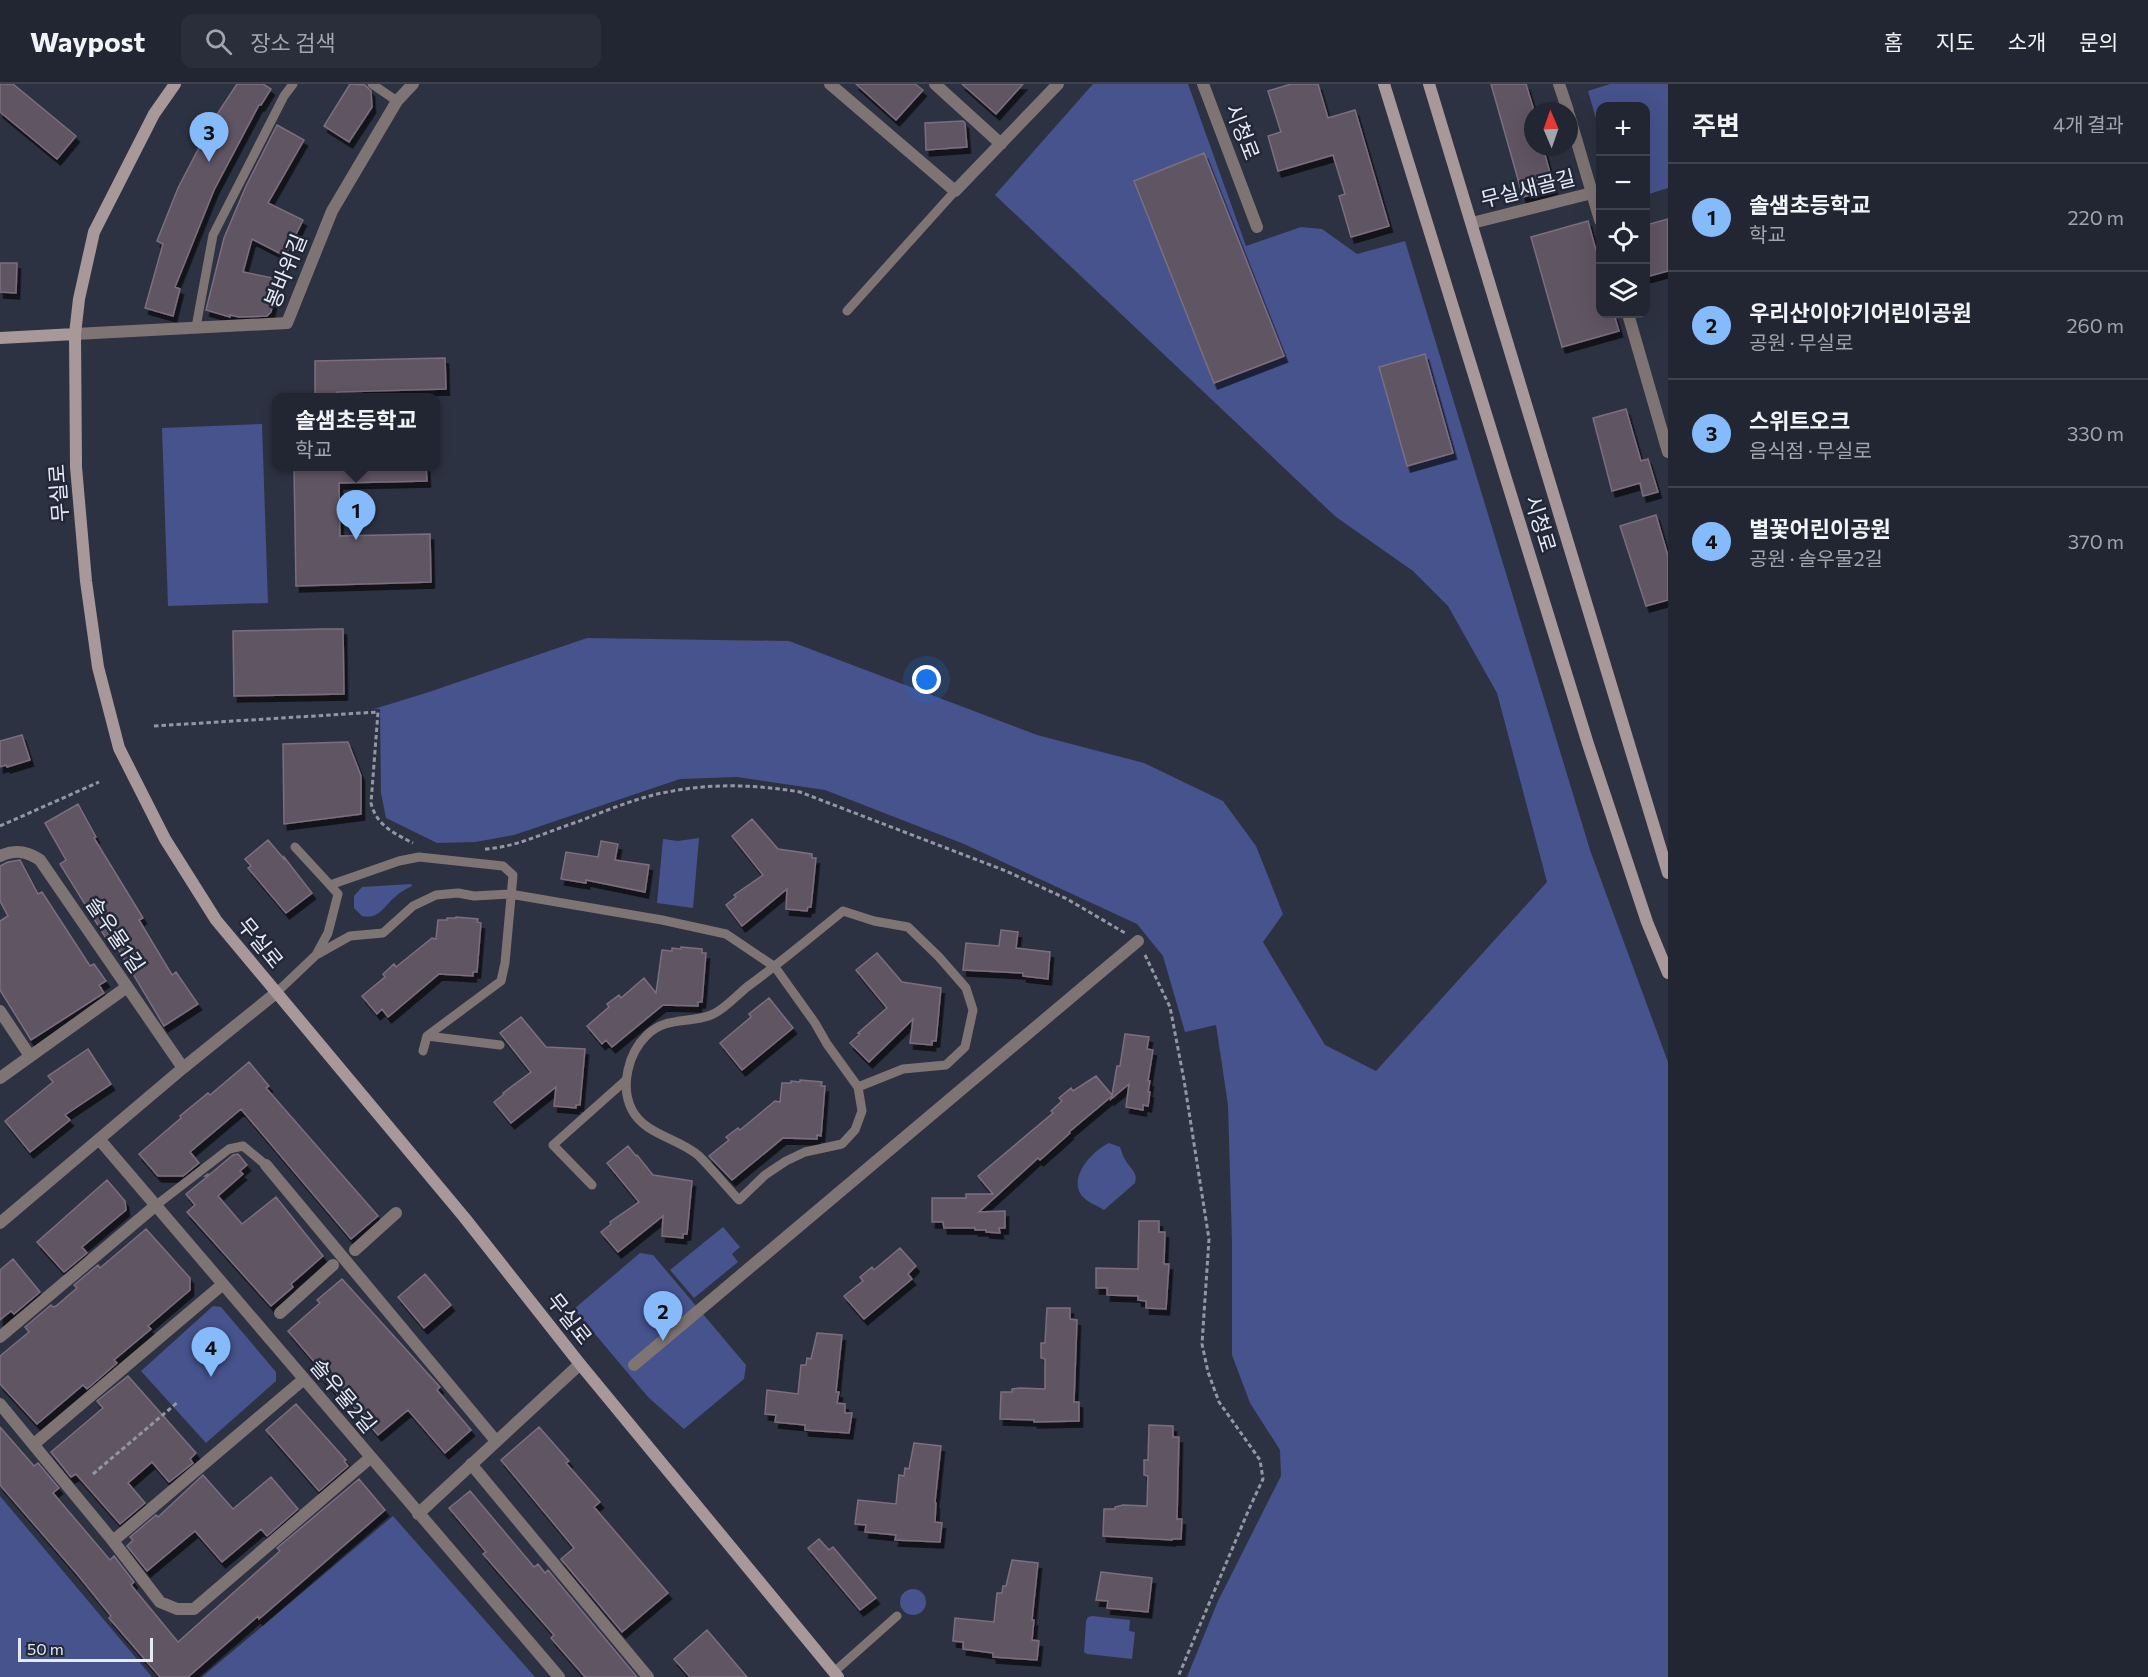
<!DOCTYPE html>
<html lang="ko">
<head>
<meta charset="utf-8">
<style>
  body { margin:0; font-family:Commissioner,"Noto Sans KR",sans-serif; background:#2a2e3a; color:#f1f3f6 }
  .controls { position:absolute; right:18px; top:18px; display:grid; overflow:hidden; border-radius:12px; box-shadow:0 6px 24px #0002 }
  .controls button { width:54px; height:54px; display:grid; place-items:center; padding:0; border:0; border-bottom:2px solid #3f434d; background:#222632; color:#f1f3f6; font:30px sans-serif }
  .compass { position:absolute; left:1524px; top:18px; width:54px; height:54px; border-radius:50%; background:#222632; box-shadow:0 6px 24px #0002; rotate:358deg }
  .scale { position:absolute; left:18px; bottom:15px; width:135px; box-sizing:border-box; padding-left:6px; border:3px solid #e6eaf5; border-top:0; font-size:16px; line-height:21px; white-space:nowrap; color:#e6eaf5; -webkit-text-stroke:4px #232838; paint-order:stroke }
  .you { position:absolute; left:927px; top:596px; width:21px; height:21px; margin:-15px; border:4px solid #fff; border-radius:50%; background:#1a73e8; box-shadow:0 0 0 9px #1a73e833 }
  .badge { display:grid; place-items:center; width:39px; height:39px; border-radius:50%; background:#85bbfb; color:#111; font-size:20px; font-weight:700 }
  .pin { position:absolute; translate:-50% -50px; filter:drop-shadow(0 2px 3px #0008) }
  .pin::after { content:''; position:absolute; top:32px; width:21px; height:18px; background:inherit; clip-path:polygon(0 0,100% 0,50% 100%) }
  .popup { position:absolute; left:272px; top:309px; width:168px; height:78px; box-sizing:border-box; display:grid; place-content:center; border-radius:12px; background:#222632; filter:drop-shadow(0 2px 4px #0005); font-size:20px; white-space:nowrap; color:#a2a5ac }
  .popup b { font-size:22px; color:#f1f3f6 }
  .popup::after { content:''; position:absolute; left:50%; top:100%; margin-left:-12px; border:12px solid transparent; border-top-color:#222632 }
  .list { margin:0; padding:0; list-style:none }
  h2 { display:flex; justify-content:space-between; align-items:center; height:78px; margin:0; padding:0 24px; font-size:26px }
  h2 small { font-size:20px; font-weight:400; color:#a2a5ac }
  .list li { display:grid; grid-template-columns:39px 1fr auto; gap:18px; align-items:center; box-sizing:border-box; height:108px; padding:0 24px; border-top:2px solid #3f434d }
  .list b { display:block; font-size:22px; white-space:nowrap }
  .list p { margin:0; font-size:20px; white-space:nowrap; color:#a2a5ac }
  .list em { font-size:20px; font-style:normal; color:#a2a5ac }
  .icon { flex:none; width:33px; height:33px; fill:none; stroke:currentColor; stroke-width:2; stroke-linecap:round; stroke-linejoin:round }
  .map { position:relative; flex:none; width:1668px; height:1593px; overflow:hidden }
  header { display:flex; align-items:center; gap:36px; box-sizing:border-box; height:84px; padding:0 30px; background:#222632; border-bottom:2px solid #3f434d }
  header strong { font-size:28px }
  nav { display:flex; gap:33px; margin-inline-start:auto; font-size:21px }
  .search { width:420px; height:54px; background:#2a2e3a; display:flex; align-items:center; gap:15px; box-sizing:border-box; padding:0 21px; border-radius:12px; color:#a2a5ac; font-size:22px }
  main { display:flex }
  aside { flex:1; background:#222632 }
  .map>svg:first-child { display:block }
</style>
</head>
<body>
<header>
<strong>Waypost</strong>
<div class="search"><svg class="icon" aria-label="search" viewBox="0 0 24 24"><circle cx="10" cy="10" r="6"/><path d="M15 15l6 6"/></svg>장소 검색</div>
<nav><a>홈</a><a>지도</a><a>소개</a><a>문의</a></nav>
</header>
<main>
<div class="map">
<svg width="1668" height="1593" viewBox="0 0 1668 1593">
  <defs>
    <filter id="shadow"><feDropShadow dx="3.5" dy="6" stdDeviation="0" flood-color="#0009"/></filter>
  </defs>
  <rect width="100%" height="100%" fill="#2d3242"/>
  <path fill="#46538c" d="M1093,0H1188L1246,162L1301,143L1322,145L1357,170L1405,157L1590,766L1668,978V1593H1187L1218,1517L1281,1392L1280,1366L1250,1319L1232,1271V1158L1228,1021L1216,941L1185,948L1163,872L1137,840L964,760L825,706L737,693L680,695L514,751L475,758L437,759L386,734L381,709L380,625H374L429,608L587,554L789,557L1037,651L1144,679L1223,717L1256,762L1283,830L1263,858L1325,961L1376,987L1547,798L1497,609L1448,522L1413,487L1336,433L995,111Z
    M1610,0H1668V104L1646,111V22H1600V48L1588,7Z
    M262,340L268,519L168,522L162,344Z
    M699,754L693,824L657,819L663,755L678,757Z
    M411,800L412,802C406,805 400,808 395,813C384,822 379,836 362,832L354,824V812L362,803Z
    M1109,1059L1120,1063C1122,1068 1123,1073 1126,1077C1131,1086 1138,1088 1135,1099L1104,1126C1096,1121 1084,1117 1080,1109C1070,1090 1094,1066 1109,1059Z
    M723,1143L740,1163L732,1170L738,1178L694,1214L670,1186Z
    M640,1169L653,1171L746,1281L744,1295L684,1345L648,1313L574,1225Z
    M213,1222L221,1223L276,1288V1297L206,1359L141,1287Z
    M0,1412L152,1593H0Z
    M393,1432L535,1593H202Z
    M900 1518a13 13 0 1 1 26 0a13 13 0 1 1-26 0Z
    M1092,1532L1130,1536L1129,1547L1135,1548L1132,1575L1087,1570L1084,1568L1086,1537L1088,1533Z"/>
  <path fill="#605464" stroke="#7b6e7f" stroke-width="1.5" filter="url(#shadow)" d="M0,0H13L76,52L57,75L0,28Z
    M237,0H263L271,5L261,21H259L214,106L175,203L180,205L173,232L145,224L163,160L157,157L178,104L214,35Z
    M350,0L365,1L371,7L372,23L349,58L324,42Z
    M856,0H915L923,6L896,36Z
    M962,0H1023L996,30Z
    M1291,0H1318L1328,34L1355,26L1389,142L1351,153L1339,112L1345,110L1333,71L1278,87L1268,52L1281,48L1268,7Z
    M1491,0H1526L1533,23V63H1543L1554,104L1523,113Z
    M963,37L965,39L967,63L926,66L925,39Z
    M277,41L304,56L268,119L303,136L285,172L252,155L243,188L278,195L271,228L267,232L239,233L230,231V233L206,226L224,154L246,102Z
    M1204,69L1284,272L1214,299L1134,97Z
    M1668,135V187L1646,193V141Z
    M1588,137L1600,181V230H1614L1619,247L1562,263L1531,153Z
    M0,179H17L16,209L0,208Z
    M1425,270L1453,369L1407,382L1379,283Z
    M445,274L446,305L337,308V314H315V277Z
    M1626,325L1641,377L1648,375L1658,408L1643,412L1640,399L1612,407L1593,334Z
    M294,382H426L427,397L339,399L340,452L430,450L431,498L296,502Z
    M1656,431L1668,472V516L1646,522L1620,442Z
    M323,545H343L344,610L234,612L233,547Z
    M22,651L30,676L7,683L6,681L0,683V657Z
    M348,658L361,692V730L284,740L283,660Z
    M78,720L96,753L94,754L143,834L139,836L172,891L176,888L198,920L164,942L111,853L107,856L60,780L66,776L45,739Z
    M752,735L778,765L812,770V774H816L811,823H808L807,827L786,825L787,805L742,842L726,821L736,813L734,811L763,791L732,752Z
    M268,756L284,775V773L312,809L286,829L248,784L251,782L245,775Z
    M601,757L618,760L615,776L649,781L645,808L586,796V799L561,795L566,768L598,773Z
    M20,776L38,810L42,808L90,882L94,880L106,897L99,901L104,909L31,956L0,906V837L8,832L0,817V782L8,778Z
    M456,833L478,835L477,838L481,839L477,888H473V892L439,890L388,933L382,925L377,930L362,912L385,893L383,890L394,880L396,883L432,854L436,855L438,836H447V834H456Z
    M1001,846L1018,848L1016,864L1050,868L1048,895L1023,892V889L963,886L966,859L999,862Z
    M681,863L702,865V869H706L702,918H698V922L663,921L612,963L606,956L602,960L587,942L609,923L607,920L619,911L621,914L644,894L656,909L662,866L672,867V864L681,865Z
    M877,869L902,898L941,904L936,957H932V961L910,959L913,935L869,978L850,959L860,950L858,949L887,924L856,886Z
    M769,914L793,944L742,986L720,959L751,933L749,930Z
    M521,933L546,963L585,965L580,1021H576V1024L554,1022L556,1003L511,1039L494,1018L504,1010L503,1009L531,988L500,949Z
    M1125,950L1149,953L1147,965L1153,966L1148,997H1150L1148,1008H1150L1148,1022L1143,1021V1026L1126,1023L1129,1000L1111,1015L1112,1012L1069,1048L1070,1049L1040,1076L1038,1074L979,1128L1005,1127V1144H999L1000,1149L986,1148V1146H975V1144H944L943,1138H932V1114H966V1110H993L978,1092L1053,1029L1051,1027L1062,1017L1059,1014L1071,1004L1073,1007L1096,992L1112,1011L1117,982H1120Z
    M88,965L111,1000L65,1031L70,1036L30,1068L5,1037L53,998L48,992Z
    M249,978L269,1002L266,1004L378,1132L351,1155L241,1025L190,1068L199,1079L183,1092H158L139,1070L181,1034L180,1032L208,1009L210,1011Z
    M800,996L822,998L821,1002H825L821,1052L817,1051V1055L783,1054L732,1096L709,1072L729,1056L726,1053L738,1044L740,1046L775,1017L780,1018L782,999H791V997L800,998Z
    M628,1062L636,1072L637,1071L653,1091L692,1097L687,1150H683V1154L662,1152L663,1132L618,1168L601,1148L611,1140L610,1138L639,1118L607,1079Z
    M238,1070L247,1081L240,1087L243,1090L218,1112L242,1140L276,1113L323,1172L291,1200L293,1203L271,1222L187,1128L195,1121L186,1110L208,1092H205L208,1090L209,1091L233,1071Z
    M107,1096L125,1117L126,1126L82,1163L87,1169L64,1188L37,1158Z
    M1139,1137H1159V1148H1165L1164,1180H1169L1166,1225L1146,1224V1217L1138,1216V1212L1107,1211V1204H1096V1184L1138,1185Z
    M146,1145L190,1194V1206L148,1242L151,1245L114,1276L117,1279L87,1305L83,1301L37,1340L0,1300V1272L29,1248L25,1243L51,1221L53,1223L56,1222L77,1204L74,1201L98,1181L100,1184Z
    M900,1164L916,1182L908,1190L912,1195L864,1235L844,1212L863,1197L860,1193L872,1183L874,1186Z
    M13,1175L40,1208L14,1230L11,1227L0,1236V1186Z
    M425,1190L451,1221L424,1244L398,1213Z
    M342,1195L440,1303L437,1306L471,1346L445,1369L408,1326L378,1351L347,1315L344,1318L320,1291L323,1288L288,1247L320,1219L317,1216Z
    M1047,1224H1070V1235L1077,1236L1074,1318H1079V1337L1034,1338V1336L1000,1335L1001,1308H1012V1305L1020,1304L1045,1305V1275L1041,1274V1259H1045Z
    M817,1249L842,1251L836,1308H839L837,1319L845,1320V1329H852L849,1349L805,1346V1341L775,1338L776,1331L765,1330L767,1306L798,1310L801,1281H806L807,1274L811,1275Z
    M128,1292L196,1369L190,1375L193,1379L169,1398L152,1378L128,1399L145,1419L120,1440L76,1390L71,1393L51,1368L103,1324L97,1317Z
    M296,1320L346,1376L344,1377L348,1382L319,1407L266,1346Z
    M1149,1341L1173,1342V1353H1179L1177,1435H1182L1181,1455H1172V1456L1103,1452L1104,1425H1115V1423L1123,1421L1147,1422L1148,1392L1144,1391V1376H1148Z
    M0,1343L34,1382L38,1379L59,1404L53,1409L110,1476L114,1472L134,1498L131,1501L178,1558L280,1467L277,1464L359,1395L385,1426L259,1535L258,1532L188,1593H160L109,1534L111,1532L77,1490L0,1401Z
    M539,1343L569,1377L566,1379L600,1418L594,1423L668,1509L622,1548L561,1475L574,1464L501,1376Z
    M914,1359L941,1362L935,1418L936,1419L935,1438L942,1439L940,1458L895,1456L896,1451L865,1448L866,1441L855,1440L858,1416L896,1420L899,1391L904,1392L905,1384L909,1385Z
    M203,1391L233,1425L271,1393L298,1425L267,1452L261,1445L222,1478L195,1447L147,1487L127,1462L133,1456L130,1453L156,1431L158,1433Z
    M470,1407L534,1483L538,1480L545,1489L548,1486L637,1593H585L551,1554L554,1551L483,1470L486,1468L449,1424Z
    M819,1455L829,1466L833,1463L876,1514L860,1526L808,1464Z
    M1012,1476L1038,1479L1032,1536H1034L1032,1556L1039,1557L1037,1576L993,1573V1569L963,1565V1558L953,1557L955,1534L994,1538L997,1509H1002L1003,1502H1006Z
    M1101,1488L1152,1494L1148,1528L1107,1524L1108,1517L1096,1516Z
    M707,1546L747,1593H690L674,1575Z"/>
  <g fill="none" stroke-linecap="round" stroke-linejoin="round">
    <path stroke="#9297a4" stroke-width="3" stroke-dasharray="4.5 3" stroke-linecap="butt" d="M154,642L378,628L371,719C376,741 395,750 413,759
      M0,742L99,698
      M485,765C517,763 546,748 577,738C608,726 640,712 673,707C715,699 758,701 800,708L1006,787L1067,815L1125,849
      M1145,871L1170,923L1184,996L1209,1155L1202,1260L1208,1288L1219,1318L1260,1376L1263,1395L1249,1425L1178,1593
      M93,1390L178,1318"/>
    <path stroke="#7f7474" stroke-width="9" d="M372,0L397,17
      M847,227L955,107
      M196,243L213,151L284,12L293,0
      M295,763L330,801
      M316,871L328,849L338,810L330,801L399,777L419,773L503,782L513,791L505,879L501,897L427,952L423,967
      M276,909L316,871L350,852L383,849L413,822L436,811L458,809L474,812L510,810L662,836L726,850L775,883L815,939L827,960L858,1003L862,1027L855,1046L842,1060L805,1068L786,1077L765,1091L739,1116C725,1101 713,1086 699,1072C679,1054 645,1051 632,1026C620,1003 628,969 647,951C667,932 688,940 711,931C724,926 736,912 747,903C780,879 811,853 843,827L874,837L908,843L939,873L966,904L973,926L965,963L946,981L903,985L858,1003
      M427,952L500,961
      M592,1101L553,1061L626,996
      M155,1122L229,1065L243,1062L266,1081
      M834,1588L897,1532"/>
    <path stroke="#7f7474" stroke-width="12" d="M830,0L955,107L1058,0
      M935,0L1001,60
      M1203,0L1257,143
      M1559,0L1568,27
      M1569,31L1600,136
      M1472,139L1592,109
      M1628,230L1668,368
      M75,250L287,239L332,127L397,17L413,0
      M0,772C15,765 27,767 40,776L183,984
      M0,927L30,972
      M0,994L127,903
      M99,1055L559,1593
      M266,1081L496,1357
      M0,1139L183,984L276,909
      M355,1166L396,1129
      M280,1229L333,1181
      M0,1253L155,1122
      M634,1281L1138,857
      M0,1320L113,1457L160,1518L177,1525H194L370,1374
      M34,1360L223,1200
      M471,1380L648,1593
      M418,1430L580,1280
      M113,1457L304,1295"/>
    <path stroke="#a99899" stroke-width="12" d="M175,0L154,30L94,148L79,215L75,250L76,383L86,497L98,583L119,664L165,755L216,836L464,1133L580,1280L838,1593
      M1384,0L1588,660L1647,838L1668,889
      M1429,0L1668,789
      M0,254L75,250"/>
  </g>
  <g text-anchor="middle" stroke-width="5" stroke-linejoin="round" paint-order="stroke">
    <g font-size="21" fill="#e6eaf5" stroke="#232838">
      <text transform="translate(1242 48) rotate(69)" y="7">시청로</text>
      <text transform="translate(1528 105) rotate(-14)" y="7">무실새골길</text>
      <text transform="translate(286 187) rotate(-68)" y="7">봉바위길</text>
      <text transform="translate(59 409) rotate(-94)" y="7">무실로</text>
      <text transform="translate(1540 440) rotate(73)" y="7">시청로</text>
      <text transform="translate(115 851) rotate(56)" y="7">솔우물1길</text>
      <text transform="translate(260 859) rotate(51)" y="7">무실로</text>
      <text transform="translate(569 1235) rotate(52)" y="7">무실로</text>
      <text transform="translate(343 1312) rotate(50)" y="7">솔우물2길</text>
    </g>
  </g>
</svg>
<div class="controls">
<button>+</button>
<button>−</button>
<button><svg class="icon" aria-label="locate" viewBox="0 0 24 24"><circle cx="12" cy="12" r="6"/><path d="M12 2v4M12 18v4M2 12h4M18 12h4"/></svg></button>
<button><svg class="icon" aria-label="layers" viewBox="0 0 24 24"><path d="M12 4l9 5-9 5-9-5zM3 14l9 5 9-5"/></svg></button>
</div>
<svg class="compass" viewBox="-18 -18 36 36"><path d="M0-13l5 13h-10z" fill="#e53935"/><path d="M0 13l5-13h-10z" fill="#a2a5ac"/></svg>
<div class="scale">50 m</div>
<div class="you"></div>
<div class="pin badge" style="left:356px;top:456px">1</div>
<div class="popup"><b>솔샘초등학교</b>학교</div>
<div class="pin badge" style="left:663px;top:1257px">2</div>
<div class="pin badge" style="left:209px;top:78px">3</div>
<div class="pin badge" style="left:211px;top:1293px">4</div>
</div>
<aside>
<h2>주변<small>4개 결과</small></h2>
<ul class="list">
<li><span class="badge">1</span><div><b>솔샘초등학교</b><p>학교</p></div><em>220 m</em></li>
<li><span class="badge">2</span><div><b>우리산이야기어린이공원</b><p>공원 · 무실로</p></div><em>260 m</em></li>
<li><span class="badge">3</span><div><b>스위트오크</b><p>음식점 · 무실로</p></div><em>330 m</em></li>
<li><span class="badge">4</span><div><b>별꽃어린이공원</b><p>공원 · 솔우물2길</p></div><em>370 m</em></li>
</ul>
</aside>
</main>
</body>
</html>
